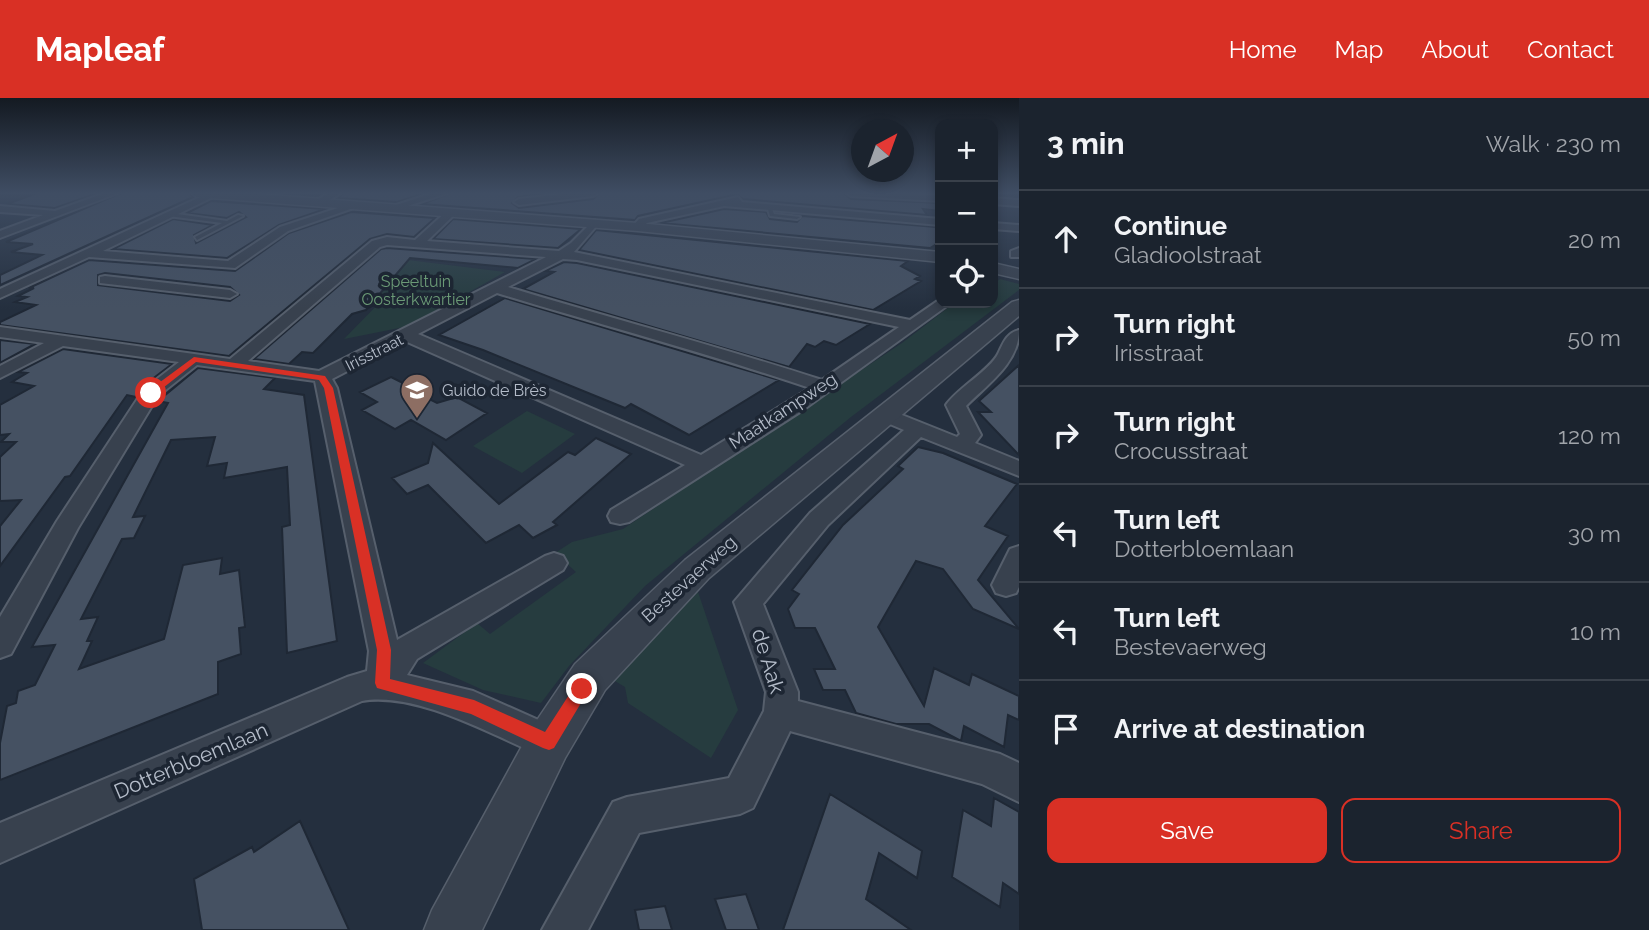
<!DOCTYPE html>
<html lang="en">
<head>
<meta charset="utf-8">
<style>
  body { margin:0; font-family:Raleway,sans-serif; background:#242b36; color:#f1f3f6 }
  .controls { position:absolute; right:21px; top:21px; display:grid; overflow:hidden; border-radius:14px; box-shadow:0 4px 10px #0003 }
  .controls button { width:63px; height:63px; display:grid; place-items:center; padding:0; border:0; border-bottom:2px solid #39404a; background:#1b232e; color:#f1f3f6; font:35px sans-serif }
  .compass { position:absolute; left:851px; top:21px; width:63px; height:63px; border-radius:50%; background:#1b232e; box-shadow:0 4px 10px #0003; rotate:41deg }
  .stop { position:absolute; width:21px; height:21px; margin:-16px; border:5px solid #d93025; border-radius:50%; background:#fff }
  .stop.end { background:#d93025; border-color:#fff; box-shadow:0 2px 7px #0008 }
  .list { margin:0; padding:0; list-style:none }
  h2 { display:flex; justify-content:space-between; align-items:center; height:91px; margin:0; padding:0 28px; font-size:30px }
  h2 small { font-size:23px; font-weight:400; color:#a0a4aa }
  .list li { display:grid; grid-template-columns:46px 1fr auto; gap:21px; align-items:center; box-sizing:border-box; height:98px; padding:0 28px; border-top:2px solid #39404a }
  .list b { display:block; font-size:26px; white-space:nowrap }
  .list p { margin:0; font-size:23px; white-space:nowrap; color:#a0a4aa }
  .list em { font-size:23px; font-style:normal; color:#a0a4aa }
  .actions { display:flex; gap:14px; padding:21px 28px }
  .actions a { flex:1; padding:16px 0; border:2px solid #d93025; border-radius:14px; text-align:center; font-size:24px; color:#d93025 }
  .actions .main { background:#d93025; color:#fff }
  .icon { flex:none; width:38px; height:38px; fill:none; stroke:currentColor; stroke-width:2; stroke-linecap:round; stroke-linejoin:round }
  .map { position:relative; flex:none; width:1019px; height:832px; overflow:hidden }
  header { display:flex; align-items:center; gap:42px; box-sizing:border-box; height:98px; padding:0 35px; background:#d93025; color:#fff }
  header strong { font-size:33px }
  nav { display:flex; gap:38px; margin-inline-start:auto; font-size:24px }
  main { display:flex }
  aside { flex:1; background:#1b232e }
  .map>svg:first-child { display:block }
</style>
</head>
<body>
<header>
<strong>Mapleaf</strong>
<nav><a>Home</a><a>Map</a><a>About</a><a>Contact</a></nav>
</header>
<main>
<div class="map">
<svg width="1019" height="832" viewBox="0 0 1019 832">
  <rect width="100%" height="100%" fill="#242f3e"/>
  <path fill="#263c3f" d="M408,162L505,174L409,228L344,241L383,201L370,198Z
    M1000,181L1019,186V192L851,319L645,488L569,568L541,605L483,592L423,565L477,525L490,536L576,474L555,455L572,444L623,431L902,245L953,206L993,205V187Z
    M527,313L575,336L522,375L473,348Z
    M698,494L738,612L711,660L628,605L625,589L615,583L641,549Z"/>
  <path fill="#455162" stroke="#1f2835" stroke-width="2" fill-rule="evenodd" d="M37,95H98L55,110L7,106Z
    M121,95H189L193,99L0,187V177L42,157L11,154L33,146L6,144Z
    M343,95H425L397,104L338,100Z
    M451,95H549L518,99L512,105L519,110L593,101L600,95H844L851,101L940,105V113L923,111L927,117L743,101L737,96L638,118L635,122L422,106Z
    M211,103L325,111L279,127L227,160L113,151L173,121L213,127L194,137L196,145L246,119L239,114L227,120L187,115Z
    M724,111L766,114L770,121L797,124L802,118L936,129L940,134V144L930,150L661,125Z
    M351,114L435,120L414,139L387,136L370,141L229,258L0,227V224L36,207L15,204L27,199L18,198L34,190H29L89,162L235,173L289,135ZM105,175L230,189L239,197L230,203L98,187V177Z
    M453,121L581,131L558,150L433,141Z
    M596,132L908,163L901,168L920,178L915,181L921,183L873,212L579,152Z
    M387,150L536,161L518,170L410,160L366,212L352,216L313,255L302,254L289,266L254,261L381,151Z
    M564,164L577,165L870,226L836,247L824,243L815,249L807,246L789,269L523,191L554,174L545,173Z
    M505,200L692,256L779,282L689,337L631,306L625,310L483,252L439,237Z
    M0,242L35,246L0,265Z
    M63,251L172,266L142,289L136,299L127,297L70,378L65,379L0,468V428L21,402L0,403V359L16,344H1L9,336L0,337V307L34,288L12,284L27,275L18,274Z
    M1019,267V357L978,314H991L979,303Z
    M198,270L275,280L264,291L304,297L337,543L287,555L282,429L290,427L287,369L224,380L227,365L207,368L215,339L171,342L133,419L145,418L134,440L122,441L81,521L98,519L87,543H92L79,571L164,541L183,467L222,460L220,476L239,472L245,529L239,530L241,556L218,564V596L0,682V645L7,608L16,605L18,593L35,587L55,547L32,549L168,305L158,303Z
    M391,279L409,288L407,290L437,305L457,299L487,315L446,342L411,322L395,331L362,312L377,304L360,294Z
    M596,340L631,356L553,424L557,427L533,440L519,427L486,445L428,387L407,396L392,380L428,365L433,345L499,406L568,354L575,357Z
    M918,349L943,355L1017,386L985,428L1008,438L978,482L1019,531L973,511L943,471L916,463L878,529L924,608L934,570L969,587L972,576L1019,598V622L1008,617L1004,649L964,628L961,643L929,626H896L856,615L845,592H823L814,571H835L815,530H795L788,511L799,496L792,492L843,427L903,371L898,368Z
    M830,696L922,753L917,780L879,755L866,801L911,832H783Z
    M994,700L1019,714V796L1003,785L1000,809L952,779L963,712L991,728Z
    M300,723L349,832H202L194,781L252,749L254,754Z
    M746,796L759,832H726L715,801Z
    M665,808L672,832H639L635,812Z"/>
  <g fill="none" stroke-linecap="round" stroke-linejoin="round">
    <defs>
      <path id="service" d="M771,109L774,116L800,119L797,121L770,118L768,111Z
        M170,115L227,123L238,117L243,118L197,142L195,139L222,125L168,118Z"/>
      <path id="minor" d="M105,95H118L0,140V133L43,117L0,114V108L55,113Z
        M209,95H221L103,153L228,163L280,129L350,106L359,108L288,133L235,170L89,159L0,200V191Z
        M329,95H341L321,107L312,105Z
        M433,95H448L392,113L387,110Z
        M571,95H598L593,98L519,107L514,104L519,101Z
        M846,95L940,97V103L851,98Z
        M738,99L742,104L940,121V127L724,108L647,125L638,132L632,129L639,121Z
        M993,100L1019,102V108L993,106Z
        M447,113L456,115L427,143L559,153L571,145L594,122L599,125L574,154L910,222L939,202L940,205H951L803,312L629,424L620,426L611,424L608,418L611,412L685,367L405,243L332,281L337,290L397,542L545,458L554,455L563,458L567,465L563,472L417,561L407,577L473,593L561,632L567,644L561,656L549,661C497,640 418,593 362,603L0,765V725L347,579L367,573L369,553L315,283L197,267L158,298L78,430L11,556L0,560V519L57,423L144,291L179,264L63,248L0,280V268L44,245L0,239V229L230,261L372,143L387,139L415,142ZM387,147L546,159L319,273L248,263L380,149ZM563,161L577,162L899,229L822,282C718,248 613,221 508,189ZM497,195C601,227 706,255 810,290L701,357L418,236Z
        M993,125L1019,127V133L993,131Z
        M1019,150V159H1011V153Z
        M105,178L230,192L237,196L230,200L100,185V179Z
        M1019,232C1019,265 988,286 966,308L981,337L975,345L1019,363V378L921,339L828,427L763,506L798,594V603L1000,656L1019,665V704L982,686L790,633L753,710L740,716L639,735L588,832H542L613,704L627,699L729,680L764,613L766,594L734,504L810,415L904,332L878,321L875,317L878,313H892L957,339L960,336L946,307C958,290 990,272 998,256C1003,246 1006,235 1019,232Z
        M1019,448V489L1016,495L1006,498L996,495L992,487L1010,451Z"/>
      <path id="tertiary" d="M191,95H243L638,125L940,154V164L638,133L197,99Z
        M993,165L1019,171V181L993,175Z
        M1019,202V218L709,480L605,592L565,660L482,832H424L432,812L533,628L575,566L685,462L1012,204Z"/>
    </defs>
    <use href="#service" stroke="#565f6c" stroke-width="4"/>
    <use href="#minor" stroke="#565f6c" stroke-width="4"/>
    <use href="#tertiary" stroke="#565f6c" stroke-width="3"/>
    <use href="#service" fill="#38414e" fill-rule="evenodd"/>
    <use href="#minor" fill="#38414e" fill-rule="evenodd"/>
    <use href="#tertiary" fill="#38414e" fill-rule="evenodd"/>
  </g>
  <linearGradient id="sky" x2="0" y2="1"><stop stop-color="#141a22"/><stop offset="0.45" stop-color="#3f4d63"/><stop offset="1" stop-color="#3f4d63" stop-opacity="0"/></linearGradient>
  <rect width="1019" height="211" fill="url(#sky)"/>
  <path fill="#d93025" d="M194,259L325,278L333,290L391,552L390,581L474,602L545,634L576,586H587L589,591L587,595L554,650L549,652L543,650L471,616L377,590L375,585L377,552L324,290L319,282L196,264L154,297H148V293Z"/>
  <defs>
    <symbol id="school-pin" viewBox="-11 -11 22 30"><path d="M0 17L-7.5 6A9.5 9.5 0 1 1 7.5 6Z" fill="#8d6e63" stroke="#1d2633"/><path d="M0-5L7-2L0 1L-7-2ZM-4 1L0 2.5L4 1V4Q0 6-4 4Z" fill="#fff"/></symbol>
  </defs>
  <g fill-rule="evenodd">
    <use href="#school-pin" x="398" y="273" width="38" height="52"/>
  </g>
  <g text-anchor="middle" stroke-width="7" stroke-linejoin="round" paint-order="stroke">
    <g font-size="16" fill="#6b9a76" stroke="#1d2633">
      <text x="416" y="189">Speeltuin<tspan x="416" dy="18">Oosterkwartier</tspan></text>
    </g>
    <g font-size="16" fill="#b4bcc9" stroke="#1d2633">
      <text transform="translate(374 254) rotate(-27)" y="6">Irisstraat</text>
    </g>
    <g font-size="16" fill="#b4bcc9" stroke="#1d2633" text-anchor="start">
      <text x="442" y="298">Guido de Brès</text>
    </g>
    <g font-size="18" fill="#b4bcc9" stroke="#1d2633">
      <text transform="translate(783 313) rotate(-33)" y="6">Maatkampweg</text>
      <text transform="translate(689 481) rotate(-42)" y="6">Bestevaerweg</text>
    </g>
    <g font-size="21" fill="#b4bcc9" stroke="#1d2633">
      <text transform="translate(768 563) rotate(73)" y="7">de Aak</text>
      <text transform="translate(191 663) rotate(-23)" y="7">Dotterbloemlaan</text>
    </g>
  </g>
</svg>
<div class="controls">
<button>+</button>
<button>−</button>
<button><svg class="icon" aria-label="locate" viewBox="0 0 24 24"><circle cx="12" cy="12" r="6"/><path d="M12 2v4M12 18v4M2 12h4M18 12h4"/></svg></button>
</div>
<svg class="compass" viewBox="-18 -18 36 36"><path d="M0-13l5 13h-10z" fill="#e53935"/><path d="M0 13l5-13h-10z" fill="#a0a4aa"/></svg>
<div class="stop" style="left:151px;top:295px"></div>
<div class="stop end" style="left:582px;top:591px"></div>
</div>
<aside>
<h2>3 min<small>Walk · 230 m</small></h2>
<ul class="list">
<li><svg class="icon" aria-label="ahead" viewBox="0 0 24 24"><path d="M12 20V5M6 11l6-6 6 6"/></svg><div><b>Continue</b><p>Gladioolstraat</p></div><em>20 m</em></li>
<li><svg class="icon" aria-label="right" viewBox="0 0 24 24"><path d="M7 20v-9h11M14 6l5 5-5 5"/></svg><div><b>Turn right</b><p>Irisstraat</p></div><em>50 m</em></li>
<li><svg class="icon" aria-label="right" viewBox="0 0 24 24"><path d="M7 20v-9h11M14 6l5 5-5 5"/></svg><div><b>Turn right</b><p>Crocusstraat</p></div><em>120 m</em></li>
<li><svg class="icon" aria-label="left" viewBox="0 0 24 24"><path d="M17 20v-9H6M10 6l-5 5 5 5"/></svg><div><b>Turn left</b><p>Dotterbloemlaan</p></div><em>30 m</em></li>
<li><svg class="icon" aria-label="left" viewBox="0 0 24 24"><path d="M17 20v-9H6M10 6l-5 5 5 5"/></svg><div><b>Turn left</b><p>Bestevaerweg</p></div><em>10 m</em></li>
<li><svg class="icon" aria-label="arrive" viewBox="0 0 24 24"><path d="M6 21V4h12l-3 4 3 4H6"/></svg><div><b>Arrive at destination</b></div></li>
</ul>
<div class="actions"><a class="main">Save</a><a>Share</a></div>
</aside>
</main>
</body>
</html>
